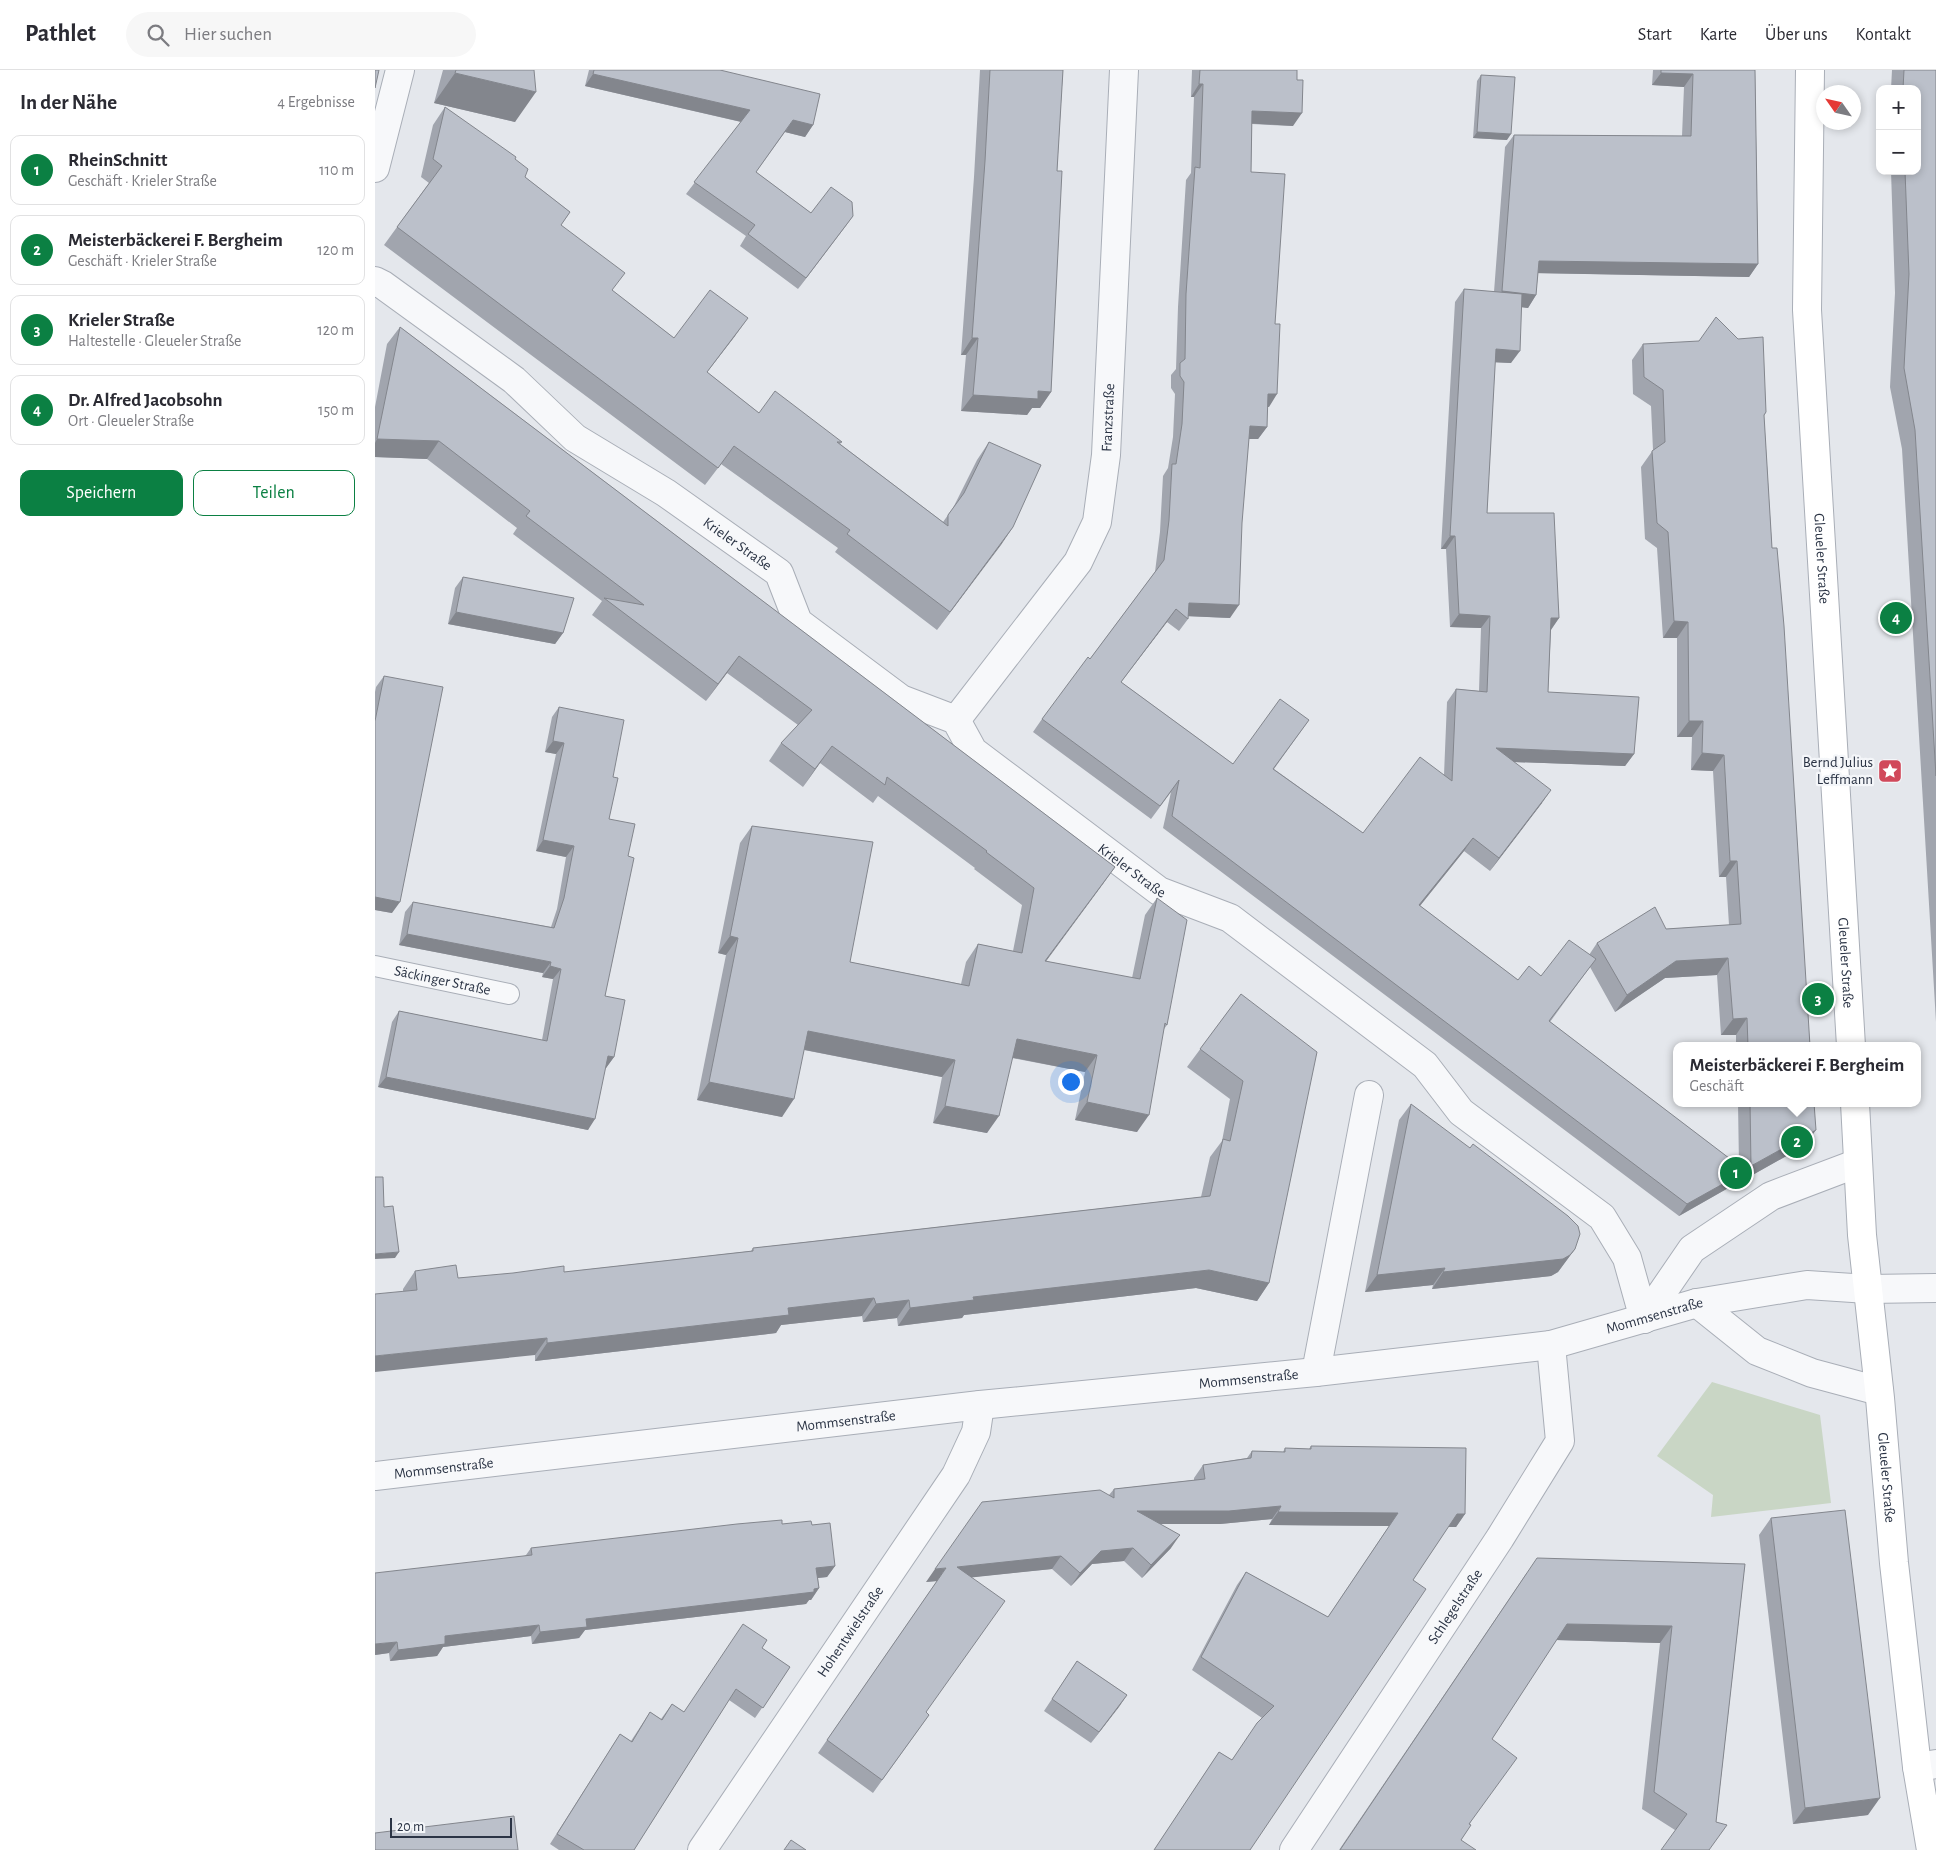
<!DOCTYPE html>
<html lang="de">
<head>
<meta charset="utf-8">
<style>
  body { margin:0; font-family:"Alegreya Sans",sans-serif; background:#f7f7f7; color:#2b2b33 }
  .controls { position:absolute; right:15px; top:15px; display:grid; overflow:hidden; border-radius:10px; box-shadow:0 2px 8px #0003 }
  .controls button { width:45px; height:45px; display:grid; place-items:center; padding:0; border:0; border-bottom:1px solid #e1e1e2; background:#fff; color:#2b2b33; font:25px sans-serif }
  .compass { position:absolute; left:1441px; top:15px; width:45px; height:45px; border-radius:50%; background:#fff; box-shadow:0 2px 8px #0003; rotate:304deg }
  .scale { position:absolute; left:15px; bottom:12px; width:122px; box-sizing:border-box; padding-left:5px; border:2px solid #2b3445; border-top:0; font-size:14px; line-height:18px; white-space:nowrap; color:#2b3445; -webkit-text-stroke:4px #f4f6f9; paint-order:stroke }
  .you { position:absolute; left:695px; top:1011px; width:18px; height:18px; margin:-12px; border:4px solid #fff; border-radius:50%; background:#1a73e8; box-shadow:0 0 0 8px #1a73e833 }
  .badge { display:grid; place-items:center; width:32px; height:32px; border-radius:50%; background:#0b8043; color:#fff; font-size:16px; font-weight:700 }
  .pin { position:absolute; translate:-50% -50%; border:2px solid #fff; box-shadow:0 1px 5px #0006 }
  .popup { position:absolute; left:1298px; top:972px; width:248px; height:65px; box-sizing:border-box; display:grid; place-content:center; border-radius:10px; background:#fff; filter:drop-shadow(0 1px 4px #0005); font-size:16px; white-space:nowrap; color:#7c7c81 }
  .popup b { font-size:19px; color:#2b2b33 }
  .popup::after { content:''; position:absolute; left:50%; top:100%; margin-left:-10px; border:10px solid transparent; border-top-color:#fff }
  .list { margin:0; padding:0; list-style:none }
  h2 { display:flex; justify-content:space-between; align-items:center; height:65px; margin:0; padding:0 20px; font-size:21px }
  h2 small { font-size:16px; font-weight:400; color:#7c7c81 }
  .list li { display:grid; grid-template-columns:32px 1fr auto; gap:15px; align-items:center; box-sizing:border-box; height:70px; margin:0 10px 10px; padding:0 10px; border:1px solid #e1e1e2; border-radius:10px }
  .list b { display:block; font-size:19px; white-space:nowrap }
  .list p { margin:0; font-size:16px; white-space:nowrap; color:#7c7c81 }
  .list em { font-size:16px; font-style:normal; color:#7c7c81 }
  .actions { display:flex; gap:10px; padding:15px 20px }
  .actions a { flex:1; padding:11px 0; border:1px solid #0b8043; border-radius:10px; text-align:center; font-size:18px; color:#0b8043 }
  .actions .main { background:#0b8043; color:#fff }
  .icon { flex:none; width:28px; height:28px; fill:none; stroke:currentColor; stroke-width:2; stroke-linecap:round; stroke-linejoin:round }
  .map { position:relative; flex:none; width:1561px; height:1780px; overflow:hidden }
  header { display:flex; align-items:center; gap:30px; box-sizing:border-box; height:70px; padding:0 25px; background:#fff; border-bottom:1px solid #e1e1e2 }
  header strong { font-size:24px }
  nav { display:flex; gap:28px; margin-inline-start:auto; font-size:18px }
  .search { width:350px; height:45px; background:#f7f7f7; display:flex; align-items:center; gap:12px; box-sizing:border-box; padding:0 18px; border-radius:28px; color:#7c7c81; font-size:19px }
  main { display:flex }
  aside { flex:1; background:#fff }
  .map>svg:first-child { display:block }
</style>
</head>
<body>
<header>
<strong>Pathlet</strong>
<div class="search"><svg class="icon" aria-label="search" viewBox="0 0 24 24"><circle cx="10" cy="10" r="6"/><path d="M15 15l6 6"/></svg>Hier suchen</div>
<nav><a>Start</a><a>Karte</a><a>Über uns</a><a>Kontakt</a></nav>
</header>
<main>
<aside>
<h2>In der Nähe<small>4 Ergebnisse</small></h2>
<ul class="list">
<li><span class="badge">1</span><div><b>RheinSchnitt</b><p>Geschäft · Krieler Straße</p></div><em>110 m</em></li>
<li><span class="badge">2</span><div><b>Meisterbäckerei F. Bergheim</b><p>Geschäft · Krieler Straße</p></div><em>120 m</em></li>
<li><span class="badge">3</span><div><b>Krieler Straße</b><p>Haltestelle · Gleueler Straße</p></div><em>120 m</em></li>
<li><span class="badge">4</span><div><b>Dr. Alfred Jacobsohn</b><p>Ort · Gleueler Straße</p></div><em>150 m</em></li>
</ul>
<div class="actions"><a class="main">Speichern</a><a>Teilen</a></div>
</aside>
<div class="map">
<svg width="1561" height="1780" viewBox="0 0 1561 1780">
  <rect width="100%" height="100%" fill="#e4e7ec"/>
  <path fill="#c9d6c5" d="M1337,1312L1445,1345L1456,1433L1336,1447L1338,1425L1282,1386Z"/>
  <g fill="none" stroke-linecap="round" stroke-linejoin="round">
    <defs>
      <g id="service">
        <path id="s1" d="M0,896L134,924"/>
      </g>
      <g id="minor">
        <path d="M0,98L25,0"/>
        <path id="s2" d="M0,211L8,215L139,310L200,368L291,423L404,503L423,552L526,629L581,650L598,681L784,821L855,848L1050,995L1086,1042L1227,1147L1252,1188L1269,1249"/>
        <path id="s3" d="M581,650L703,492L722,452L731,385L749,0"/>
        <path d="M941,1302L994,1025"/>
        <path d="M1542,1697L1561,1694"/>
        <path id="s4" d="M327,1780L581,1405L601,1362L605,1335"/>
        <path id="s5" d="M919,1780L1125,1468L1185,1371L1176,1275"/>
      </g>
      <g id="tertiary">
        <path d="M1322,1233L1382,1281L1437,1303L1504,1321"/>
        <path d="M1269,1249L1317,1179L1396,1126L1483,1093"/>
        <path id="s6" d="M0,1406L605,1335L941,1302L1176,1275L1322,1233L1432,1215L1493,1219L1561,1218"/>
      </g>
      <g id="secondary">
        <path id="s7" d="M1435,0L1432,240L1476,976"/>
        <path id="s8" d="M1480,1033L1487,1165L1505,1328L1519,1493L1542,1697L1556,1780"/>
      </g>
    </defs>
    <use href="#service" stroke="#a9aeb7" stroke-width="22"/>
    <use href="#minor" stroke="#a9aeb7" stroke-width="30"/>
    <use href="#tertiary" stroke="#a9aeb7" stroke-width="30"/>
    <use href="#secondary" stroke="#a9aeb7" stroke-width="30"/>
    <use href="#service" stroke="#f7f8fa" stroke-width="20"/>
    <use href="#minor" stroke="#f7f8fa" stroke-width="28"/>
    <use href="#tertiary" stroke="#f7f8fa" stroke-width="28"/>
    <use href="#secondary" stroke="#fff" stroke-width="28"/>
  </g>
  <path fill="#a1a5ae" d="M68,0H159L140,52L59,33Z
    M214,0H345L438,55L430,67L410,62L381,102L436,143L478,146L423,219L365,176L371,166L311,124L366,52L210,16Z
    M605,0H688L682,101L676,322L665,338H657L652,345L586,341L591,285H586L599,107Z
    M817,0H922L918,56L877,54L876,102L894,337H892V357L883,369H874L855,548L813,546V549L804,561L792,552L746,612L858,694L934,650L899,699L988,763L1069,705L1072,632L1081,619L1104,621L1106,558L1075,557L1071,479H1066L1080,232L1089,219L1119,222L1130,77L1139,65L1307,66L1309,17L1277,15L1278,0H1380L1383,194L1374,207L1163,203L1161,225L1153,238L1146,237L1136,293L1120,292L1112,443L1184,548L1176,560L1173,622L1259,684L1250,696L1139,692L1167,733L1115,801L1089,781L1045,836L1143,910L1166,906L1214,885L1222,873L1291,859L1354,855L1351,807H1344L1338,701L1316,700L1317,667H1302V568H1288L1282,478L1270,469L1266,397L1278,380L1276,336L1258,324L1257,290L1268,274L1391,342L1389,346L1397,478L1435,976H1361V965H1346L1342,905L1290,908L1240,942L1215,897L1175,952L1364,1096L1363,1033H1439L1429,1076L1365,1112V1110L1362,1113L1304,1146L788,758L796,722L776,749L658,662L667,649L715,589L780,502L785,462L788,406L793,398L798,367L800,324L796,318V305L801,299L803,237L811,110L816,103L819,27H816Z
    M1517,0H1561V952L1527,379L1515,317L1520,223L1516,101H1542V19H1516Z
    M1106,5L1132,70L1098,68L1102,11Z
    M70,37L140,89L150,107L195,142L186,155L238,221L299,268L360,266L332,302L384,343L467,372L465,374L568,452L578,438L602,390L614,372L638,457L562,560L460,482L463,478L346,394L330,415L9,175L54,113L46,107L58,55Z
    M25,257L740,797L670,891L757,908L770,845L782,828L792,955L789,959L762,1062L700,1050L710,1002L637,988L612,1063L558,1053L567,1007L429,980L407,1047L322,1030L351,885L343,883L365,773L377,756L475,892L586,914L591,892L603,874L638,881L647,835L599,799L600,798L503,726L498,733L445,693L428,717L394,691L406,673L423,655L352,603L331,631L217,545L227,531L138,464L142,458L52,389L0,387V337L12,274Z
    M88,507L188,563L180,574L73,554L80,518Z
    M9,606L17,843L0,840V622L1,617Z
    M184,637L238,707L234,749L253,786L230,926L239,987L231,998H230L213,1060L3,1017L17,952L24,941L167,970L178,909L167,907L168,903L24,875L30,842L38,832L176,857L182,839L191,787L161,781L181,684L170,682L177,647Z
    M866,924L894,1213L882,1231L821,1218L589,1245L587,1248L523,1256L522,1248L488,1252L487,1246L406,1255L401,1263L160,1291V1285L28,1221V1219L40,1201L83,1208L189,1202L376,1181L378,1178L826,1127L835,1087L847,1071L855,1029L812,997Z
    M1036,1034L1200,1179L1183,1202L1176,1206L1057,1219L1058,1215L990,1222L1024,1050Z
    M936,1376L1090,1444L1081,1457H1073L1038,1510L875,1780H779L844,1682L857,1690L887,1648L817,1600L862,1515L871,1502L953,1547L1014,1456L894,1455L897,1449L845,1454H785L796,1478L767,1508L749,1491L717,1494L696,1516L677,1499L597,1507L551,1642L554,1645L498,1723L443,1683L562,1511L551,1512L734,1425L739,1419L819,1410V1408L828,1395L872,1388L877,1381L908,1382L910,1378L934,1379Z
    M1396,1448L1493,1745L1418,1754L1384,1465Z
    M407,1454L437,1455L460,1496L452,1507L443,1508L444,1518L436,1530H434L431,1534L210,1560L204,1568L183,1571L157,1574L156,1566L68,1577L62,1586L15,1591L14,1583L0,1585L151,1485L156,1478Z
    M1370,1494L1341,1752L1300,1760L1267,1739L1285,1573L1181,1570L1117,1669L1095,1754L1086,1770L964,1780L1151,1504Z
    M387,1578L415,1597L380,1648L354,1630L259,1780H184L175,1774L245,1664L256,1671L275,1642L286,1649L297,1634L309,1642Z
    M702,1591L752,1625L716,1673L669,1641Z"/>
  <path fill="#83868d" d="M80,3L161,22L140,52L59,33Z
    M1286,3L1318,4L1309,17L1277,15Z
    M218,4L375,40L367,52L210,16Z
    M824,14H828L819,27H816Z
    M877,41L927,43L918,56L868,53Z
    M418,50L438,55L430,67L410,62Z
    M1102,62L1136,64L1132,70L1098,68Z
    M478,146L470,157L423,219L431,208Z
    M1164,191L1383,194L1374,207L1155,203Z
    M1127,221L1161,225L1153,238L1118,233Z
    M373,248L360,266L319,319L332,302Z
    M597,268H603L591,285H586Z
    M1121,279L1145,281L1136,293L1112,292Z
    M663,321L676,322L665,338H657L652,345L586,341L598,325Z
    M893,324H902L894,337L884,336Z
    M875,356L892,357L883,369H867Z
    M2,369L64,371L52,389L0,387V373Z
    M638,457L626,475L562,560L575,542Z
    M1075,466H1080L1071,479H1066Z
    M814,533L864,535L855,548L809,546Z
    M801,539L792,552L737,624L746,612Z
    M81,542L188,563L180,574L73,554Z
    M1084,544L1115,546L1106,558L1075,557Z
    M1176,548H1184L1175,561Z
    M1299,551L1313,552L1302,568H1288Z
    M364,586L352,603L331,631L343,614Z
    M1314,651H1328L1317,667H1302Z
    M178,671L189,673L181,684L170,682Z
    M457,676L445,693L428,717L440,699Z
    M1121,678L1259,684L1250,696L1113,691Z
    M1327,683L1349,685L1338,701L1316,700Z
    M1176,720L1167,733L1115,801L1124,788Z
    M1098,768L1089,781L1035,848L1044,835Z
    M168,770L199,776L191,787L161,781Z
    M1355,791H1362L1351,807H1344Z
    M740,797L728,814L658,909L670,891Z
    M0,827L25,832L17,843L0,840Z
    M32,864L176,892L168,903L24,875Z
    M355,866L363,868L351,885L343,883Z
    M1353,888L1342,905L1290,908L1240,942L1252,925L1301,891Z
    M175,896L186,899L178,909L167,907Z
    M1372,948L1361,965H1346L1358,949Z
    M433,961L580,990L567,1007L420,978Z
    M642,969L722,985L710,1002L629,986Z
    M233,986L239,987L231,998L225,997Z
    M11,1007L220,1049L213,1060L3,1017Z
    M334,1012L419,1029L407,1047L322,1030Z
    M712,1032L774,1045L762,1062L700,1050Z
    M570,1036L624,1046L612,1063L558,1053Z
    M1441,1060L1429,1076L1365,1112L1376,1096Z
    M1371,1101L1362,1113L1304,1146L1312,1134Z
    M1200,1179L1183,1202L1176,1206L1057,1219L1068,1202Z
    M24,1182L20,1188L0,1189V1184Z
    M1070,1198L1058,1215L990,1222L1002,1205Z
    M834,1200L894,1213L882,1231L821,1218L589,1245L587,1248L523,1256L535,1238L598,1227Z
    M499,1228L487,1246L406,1255L401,1263L160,1291L172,1273L413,1238Z
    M534,1230L522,1248L488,1252L501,1234Z
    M172,1268L160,1285L0,1302V1286Z
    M906,1436L897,1449L845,1454H752L762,1441Z
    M903,1442L1023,1443L1014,1456L894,1455Z
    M1082,1444H1090L1081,1457H1073Z
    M805,1465L796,1478L767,1508L776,1495Z
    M758,1478L749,1491L717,1494L696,1516L705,1503L726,1481Z
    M686,1486L677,1499L573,1510L582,1497Z
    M460,1496L452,1507L433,1509L441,1498Z
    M571,1498L562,1511L551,1512L560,1499Z
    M444,1518L436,1530H434L431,1534L210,1560L204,1568L157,1574L165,1562L211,1549Z
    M1192,1554L1297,1556L1285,1573L1181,1570Z
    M164,1555L156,1566L68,1577L62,1586L15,1591L23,1580L70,1566Z
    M22,1572L14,1583L0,1585V1574Z
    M752,1625L744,1637L716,1673L724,1662Z
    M1505,1728L1493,1745L1418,1754L1430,1738Z"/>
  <path fill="#bbc0ca" stroke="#83868d" d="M0,0H4L0,18Z
    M81,0H159L161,22L80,3Z
    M219,0H345L445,24L438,55L418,50L381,102L436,143L456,117L477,132L478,146L431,208L373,164L380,155L319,112L375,40L218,4Z
    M615,0H688L682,101H687L676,322L663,321V329L598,325L603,268H597L610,91Z
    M825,0H922V10H928L927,43L877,41L876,102L910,104L900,254H905L902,324H893L892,357L875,356L867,453L864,535L814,533L813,549L801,539L746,612L858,694L905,629L934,650L898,699L988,763L1045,687L1077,711L1081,619L1112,622L1115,546L1084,544L1080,466H1075L1089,219L1147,224L1145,281L1121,279L1112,443H1179L1184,548H1176L1173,622L1264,627L1259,684L1121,678L1176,720L1124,788L1098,768L1044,835L1143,910L1154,896L1166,906L1194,870L1221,889L1174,951L1371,1101L1312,1134L797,746L804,710L785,736L667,649L713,587L715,589L789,490L794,450L797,394H801L807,354L809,312L805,306V293L810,289L811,224L820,97L825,98L828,14H824Z
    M1286,0H1380L1383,194L1164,191L1161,225L1127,221L1139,65L1316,66L1318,4L1286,3Z
    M1529,0H1561V706L1540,360L1529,298L1534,204L1530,101H1542V19H1528Z
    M1106,5L1140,7L1136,64L1102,62Z
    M70,37L141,87L140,89L153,99L150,107L195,142L186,155L250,203L237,220L299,268L335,220L373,248L332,302L384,343L400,321L467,372H462L573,456V445L589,423L614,372L666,395L638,457L575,542L472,464L475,460L359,376L343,398L22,157L67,96L58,89Z
    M1341,247L1363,269L1388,267L1391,342L1389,345L1397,478H1402L1409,556L1435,976H1373L1372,948L1358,949L1353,888L1301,891L1252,925L1222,873L1280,837L1291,859L1366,854L1362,791H1355L1349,685L1327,683L1328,651H1314L1313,552L1299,551L1293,462L1282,453L1277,381L1290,372L1288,320L1269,307L1268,274L1324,271Z
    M25,257L740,797L670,891L765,909L782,828L812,850L792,955L790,953L774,1045L712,1032L722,985L642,969L624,1046L570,1036L580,990L433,961L419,1029L334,1012L363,868L355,866L377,756L498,772L475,892L594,916L603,874L647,883L659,818L611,782L612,781L512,707L510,715L457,676L440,699L406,673L437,640L364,586L343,614L229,528L269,535L151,446L155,441L64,371L2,369Z
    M88,507L199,528L188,563L81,542Z
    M9,606L68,617L25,832L0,827V651Z
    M184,637L249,650L238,707L243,708L234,749L260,754L253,786L259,788L230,926L250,930L239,987L233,986L220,1049L11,1007L24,941L172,971L186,899L175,896L176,892L32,864L38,832L179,858L189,828L199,776L168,770L189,673L178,671Z
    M866,924L942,982L894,1213L834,1200L598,1227L599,1230L535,1238L534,1230L501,1234L499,1228L413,1238L414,1245L172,1273V1268L0,1286V1224L42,1220L40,1201L81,1195L83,1208L138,1203L189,1196V1202L378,1181V1178L433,1172L835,1126L848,1069L855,1071L868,1011L825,979Z
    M1375,1033H1439L1441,1060L1376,1096Z
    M1036,1034L1095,1078L1098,1074L1193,1146L1203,1156L1205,1164L1200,1179L1195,1185L1188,1189L1068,1202L1070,1198L1002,1205Z
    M0,1107H8L9,1137L18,1136L24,1182L0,1184Z
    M936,1376L1091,1378L1090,1444H1082L1038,1510L1051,1519L875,1780H779L844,1682L857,1690L882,1653L899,1636L826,1587L871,1502L953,1547L1023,1443L903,1442L906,1436L854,1441H762L805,1465L776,1495L758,1478L726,1481L705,1503L686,1486L582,1497L630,1531L551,1642L554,1645L507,1710L452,1670L571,1498L560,1499L607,1432L725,1420L739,1428V1419L830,1409L828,1395L876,1388L877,1381L910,1382V1378L936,1379Z
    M1470,1440L1505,1728L1430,1738L1396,1448Z
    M407,1450V1454L436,1451L437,1455L455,1453L460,1496L441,1498L444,1518L439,1519V1522L211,1549L212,1557L191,1559L165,1562L164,1555L70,1566V1574L23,1580L22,1572L0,1574V1503L157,1485L156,1478L362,1454Z
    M1162,1488L1370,1494L1341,1752L1352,1755L1334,1780H1286L1312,1744L1279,1722L1297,1556L1192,1554L1117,1669L1142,1688L1094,1754L1096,1755L1086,1770L1101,1780H965Z
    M368,1554L392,1570L387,1578L415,1597L388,1638L361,1619L259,1780H209L182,1764L245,1664L257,1672L275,1642L287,1650L297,1634L309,1642Z
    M702,1591L752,1625L724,1662L677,1629Z
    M139,1746L143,1780H0V1763Z
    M416,1770L431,1780H409Z"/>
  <defs>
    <symbol id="sight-square" viewBox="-11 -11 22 22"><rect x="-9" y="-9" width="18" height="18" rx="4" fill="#d1495b" stroke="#f4f6f9"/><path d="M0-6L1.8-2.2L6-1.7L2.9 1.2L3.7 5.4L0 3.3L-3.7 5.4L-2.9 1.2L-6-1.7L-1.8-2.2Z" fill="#fff"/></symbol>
  </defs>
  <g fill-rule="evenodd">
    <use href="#sight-square" x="1501" y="687" width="28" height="28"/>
  </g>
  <g text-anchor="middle" stroke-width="4.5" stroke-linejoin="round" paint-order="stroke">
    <g font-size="15" fill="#2b3445" stroke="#f4f6f9">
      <text dy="5" stroke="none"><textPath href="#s3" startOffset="349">Franzstraße</textPath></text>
      <text dy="5" stroke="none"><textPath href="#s2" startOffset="449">Krieler Straße</textPath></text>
      <text dy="5" stroke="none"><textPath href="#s7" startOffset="489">Gleueler Straße</textPath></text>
      <text dy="5" stroke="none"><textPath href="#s2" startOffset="974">Krieler Straße</textPath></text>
      <text dy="5" stroke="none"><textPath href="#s7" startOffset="894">Gleueler Straße</textPath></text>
      <text dy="5" stroke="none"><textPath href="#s1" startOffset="69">Säckinger Straße</textPath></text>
      <text dy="5" stroke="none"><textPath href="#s6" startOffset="1291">Mommsenstraße</textPath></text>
      <text dy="5" stroke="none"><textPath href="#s6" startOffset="879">Mommsenstraße</textPath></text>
      <text dy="5" stroke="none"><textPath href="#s6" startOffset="474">Mommsenstraße</textPath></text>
      <text dy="5" stroke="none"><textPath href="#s6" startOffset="69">Mommsenstraße</textPath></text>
      <text dy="5" stroke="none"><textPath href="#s8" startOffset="376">Gleueler Straße</textPath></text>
      <text dy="5" stroke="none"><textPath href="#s5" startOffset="292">Schlegelstraße</textPath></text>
      <text dy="5" stroke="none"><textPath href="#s4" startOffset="264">Hohentwielstraße</textPath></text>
    </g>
    <g font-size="15" fill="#2b3445" stroke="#f4f6f9" text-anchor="end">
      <text x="1498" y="697">Bernd Julius<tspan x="1498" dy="17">Leffmann</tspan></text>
    </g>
  </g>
</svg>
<div class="controls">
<button>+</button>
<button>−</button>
</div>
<svg class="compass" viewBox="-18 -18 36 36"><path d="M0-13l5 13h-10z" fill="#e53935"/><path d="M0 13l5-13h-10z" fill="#7c7c81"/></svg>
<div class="scale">20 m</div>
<div class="you"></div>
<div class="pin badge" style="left:1361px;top:1103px">1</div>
<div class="pin badge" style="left:1422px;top:1072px">2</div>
<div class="popup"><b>Meisterbäckerei F. Bergheim</b>Geschäft</div>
<div class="pin badge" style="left:1443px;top:929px">3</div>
<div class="pin badge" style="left:1521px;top:548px">4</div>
</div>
</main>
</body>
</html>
